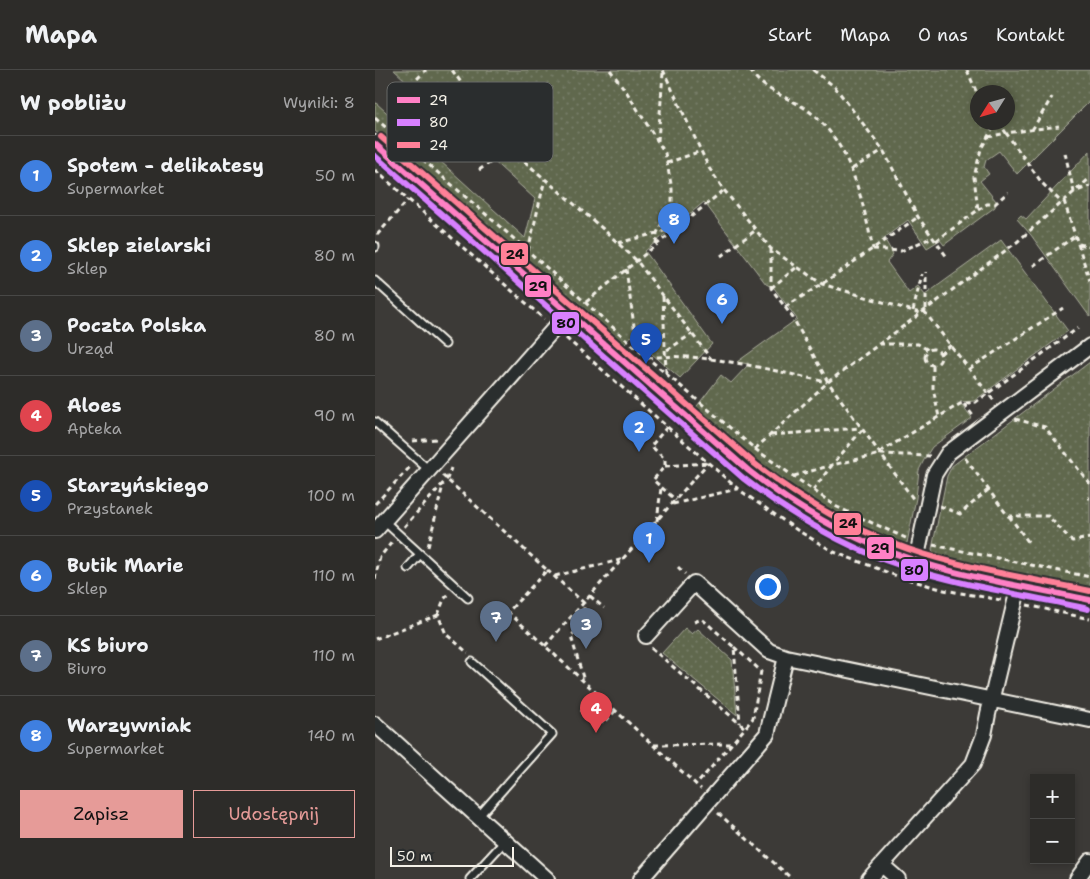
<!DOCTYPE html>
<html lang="pl">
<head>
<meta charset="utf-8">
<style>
  body { margin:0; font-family:"Shantell Sans",sans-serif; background:#353431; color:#f1f3f6 }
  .controls { position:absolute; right:15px; bottom:15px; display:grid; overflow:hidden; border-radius:0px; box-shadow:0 2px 8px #0003 }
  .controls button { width:45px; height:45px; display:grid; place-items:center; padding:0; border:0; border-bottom:1px solid #484846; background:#2d2c29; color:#f1f3f6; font:25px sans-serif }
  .compass { position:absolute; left:595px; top:15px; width:45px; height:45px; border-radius:50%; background:#2d2c29; box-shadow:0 2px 8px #0003; rotate:233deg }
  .scale { position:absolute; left:15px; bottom:12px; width:124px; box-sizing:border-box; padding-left:5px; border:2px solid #f4f1e8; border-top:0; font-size:14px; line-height:18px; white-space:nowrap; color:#f4f1e8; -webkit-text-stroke:4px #2a2d2e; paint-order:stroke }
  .you { position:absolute; left:392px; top:516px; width:18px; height:18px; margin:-12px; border:4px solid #fff; border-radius:50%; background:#1a73e8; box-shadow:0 0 0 8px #1a73e833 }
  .badge { display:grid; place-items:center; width:32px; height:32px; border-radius:50%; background:#e69b98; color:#fff; font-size:16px; font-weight:700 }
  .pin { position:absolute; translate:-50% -41px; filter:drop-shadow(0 1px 2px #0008) }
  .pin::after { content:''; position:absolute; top:26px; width:18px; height:15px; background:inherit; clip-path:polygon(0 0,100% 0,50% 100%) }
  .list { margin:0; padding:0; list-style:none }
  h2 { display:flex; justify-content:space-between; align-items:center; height:65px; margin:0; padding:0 20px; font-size:21px }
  h2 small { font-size:16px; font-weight:400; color:#a7a7a8 }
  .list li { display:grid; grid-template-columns:32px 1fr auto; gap:15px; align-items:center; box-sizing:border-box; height:80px; padding:0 20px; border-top:1px solid #484846 }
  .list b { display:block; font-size:19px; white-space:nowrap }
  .list p { margin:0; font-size:16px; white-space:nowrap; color:#a7a7a8 }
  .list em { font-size:16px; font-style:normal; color:#a7a7a8 }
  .actions { display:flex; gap:10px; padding:15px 20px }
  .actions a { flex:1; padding:11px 0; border:1px solid #e69b98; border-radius:0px; text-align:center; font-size:18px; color:#e69b98 }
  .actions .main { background:#e69b98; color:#111 }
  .map { position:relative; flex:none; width:715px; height:809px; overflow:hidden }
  header { display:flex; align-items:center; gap:30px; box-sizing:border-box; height:70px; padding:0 25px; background:#2d2c29; border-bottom:1px solid #484846 }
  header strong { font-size:24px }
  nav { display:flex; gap:28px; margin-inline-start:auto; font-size:18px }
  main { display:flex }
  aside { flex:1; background:#2d2c29 }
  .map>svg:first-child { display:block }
</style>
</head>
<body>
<header>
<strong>Mapa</strong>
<nav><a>Start</a><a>Mapa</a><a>O nas</a><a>Kontakt</a></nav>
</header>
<main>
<aside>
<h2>W pobliżu<small>Wyniki: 8</small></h2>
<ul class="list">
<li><span class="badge" style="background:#3f7fe0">1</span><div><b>Społem - delikatesy</b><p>Supermarket</p></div><em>50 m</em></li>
<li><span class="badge" style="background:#3f7fe0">2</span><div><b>Sklep zielarski</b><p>Sklep</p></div><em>80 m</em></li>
<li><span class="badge" style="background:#5c6f8a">3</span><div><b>Poczta Polska</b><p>Urząd</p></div><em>80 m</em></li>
<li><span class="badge" style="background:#e0444e">4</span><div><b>Aloes</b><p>Apteka</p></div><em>90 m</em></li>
<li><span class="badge" style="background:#1a4fb4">5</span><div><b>Starzyńskiego</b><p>Przystanek</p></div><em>100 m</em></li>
<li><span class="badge" style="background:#3f7fe0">6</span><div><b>Butik Marie</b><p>Sklep</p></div><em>110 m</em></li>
<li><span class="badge" style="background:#5c6f8a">7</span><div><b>KS biuro</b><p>Biuro</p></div><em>110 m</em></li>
<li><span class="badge" style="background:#3f7fe0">8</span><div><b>Warzywniak</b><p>Supermarket</p></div><em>140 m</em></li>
</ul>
<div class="actions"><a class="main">Zapisz</a><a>Udostępnij</a></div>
</aside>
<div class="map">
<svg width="715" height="809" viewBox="0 0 715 809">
  <defs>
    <pattern id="grass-dots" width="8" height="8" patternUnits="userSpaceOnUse" patternTransform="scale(1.25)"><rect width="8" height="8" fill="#60684e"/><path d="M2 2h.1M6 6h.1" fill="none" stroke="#777e68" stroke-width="1.8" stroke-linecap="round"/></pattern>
  </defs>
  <rect width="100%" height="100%" fill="#3c3a37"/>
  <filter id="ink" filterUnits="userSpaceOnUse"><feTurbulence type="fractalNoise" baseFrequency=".02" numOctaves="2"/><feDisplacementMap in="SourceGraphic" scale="10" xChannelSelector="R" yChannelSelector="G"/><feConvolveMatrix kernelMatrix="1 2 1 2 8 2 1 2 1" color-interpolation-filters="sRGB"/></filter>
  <g filter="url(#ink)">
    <path fill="url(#grass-dots)" stroke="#aaac9b" fill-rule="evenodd" d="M19,0H715V31L642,104L624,81L611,90L609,97L614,104L605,111L621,131L620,137L569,175L565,170L552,178L533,150L509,168L518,184L512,192L534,223L543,216L550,225L626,170L693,261L599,331L585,332L597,348L557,377L550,388L544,400L541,428L532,473C522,477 512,470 503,466C432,439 376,389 319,340L346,305L356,313L374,294L362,292L422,249L399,218L391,214L329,132L270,181L337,274L305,308L256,266L248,277L0,61V32L150,168L160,129ZM602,22H632V52H602Z
      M715,81V247L656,165L642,149L646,145L651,149Z
      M715,292V518L565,487L559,484L557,479L572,406L577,396Z
      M310,558L317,564L323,559L357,590L362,645L287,583Z"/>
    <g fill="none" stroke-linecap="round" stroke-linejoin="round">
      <defs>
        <path id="service" d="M0,177V176
          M0,211L70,274
          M0,352L54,400
          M9,451L93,528
          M33,498L45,484
          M97,592L177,664L103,747
          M95,809L130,771"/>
        <path id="minor" d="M0,461L193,243
          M541,491L559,405L573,383L715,276
          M271,566L319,513L394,581L411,587L715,650
          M0,654L172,809
          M507,795L523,809
          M266,809L392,664L411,587
          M494,809L598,694L609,665L613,644L644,515
          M702,809L715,791"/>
        <path id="tertiary" d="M0,74L374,401C414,433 457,459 505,478C537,492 573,500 607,507C643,515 679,522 715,530"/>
      </defs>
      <use href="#service" stroke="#f4f1e8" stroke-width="11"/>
      <use href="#minor" stroke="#f4f1e8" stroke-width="18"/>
      <use href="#tertiary" stroke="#f4f1e8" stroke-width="20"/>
      <path stroke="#f4f1e8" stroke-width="3" stroke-dasharray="5 4" stroke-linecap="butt" d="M77,0L135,79L228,159L262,191L336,289
        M235,0L251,21L290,83L297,119V162
        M288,0L334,98L349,120L396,179L447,214L545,243
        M375,0C388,21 411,26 431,39C476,71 487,129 498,179
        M438,0L460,17L508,80L543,147L572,187
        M592,0L602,23
        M23,28L51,0
        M0,48L153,181L262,279L380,379L462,437L533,469
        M624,52L631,63L684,56
        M657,60L677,27
        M613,67L631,63L667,113L687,133
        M283,71L288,3
        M77,77L113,49
        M690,83L699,122L715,116
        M292,93L326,81
        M477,99L508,80
        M0,100L169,249
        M104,100L135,79
        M689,131L715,211
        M603,140L612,134H620L633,122
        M2,165L33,130
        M561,171L603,140L599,107L606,79L621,52
        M243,173L297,159
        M281,174L282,163L296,134
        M704,174L715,177
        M396,179V218L418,248L453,312L539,430
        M498,179L526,181L558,167
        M153,181L170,109
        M346,186L381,160
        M658,196L700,166
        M251,199L262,277
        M396,218L422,197
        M288,226L291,303
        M211,232L349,120
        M410,237L447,214L543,147
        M551,239V202
        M538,241L547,204
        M549,241L619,331
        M191,268L363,419L422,460L459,482L522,506L569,520L626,530
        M504,274H543L553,280
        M550 287a8 8 0 1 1 16 0a8 8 0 1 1-16 0Z
        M292,280L317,264
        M565,284L576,275
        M273,288C328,281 398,301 452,312
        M558,296V318L564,347
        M594,299L688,238
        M589,334L599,347
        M640,349L670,357L715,414
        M292,357L276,376L290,389V396L278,410L301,430
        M396,365L485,358
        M38,371L62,369
        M380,379L453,312L642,172L715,108
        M505,382L585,334L601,332L703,258
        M590,388L633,446H673L697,471L715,468
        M290,396L333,393
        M67,405L172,500L133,542L326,719
        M419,406L457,395L487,360
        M438,420L457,395L506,384L555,386
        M713,428H715
        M0,434L35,397
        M298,434L362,419
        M565,436L585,444L614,419
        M634,446L654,473
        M282,451L286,418
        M29,457L72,409L76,398
        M269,466L282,478
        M558,475L715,507
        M53,477L68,415
        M303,497L310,504
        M172,500L209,533V553L196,566L209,611
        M180,506L249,489
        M0,509L5,487L17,472
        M215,526L229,538
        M652,535L715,549
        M63,545L69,529L74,524
        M114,547L116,548L133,542
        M319,552L327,549L359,577L365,653
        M0,569L63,545L71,564L93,583
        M170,576L333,393
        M359,577L386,601L378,648L370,658
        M276,578L370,658L322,714
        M211,637L229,653L240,641
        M206,642L223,625
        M279,675L355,674
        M343,743L417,809"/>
      <use href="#service" stroke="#2a2d2e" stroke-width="7"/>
      <use href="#minor" stroke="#2a2d2e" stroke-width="14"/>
      <use href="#tertiary" stroke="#2a2d2e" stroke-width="16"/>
      <defs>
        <path id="bus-1" d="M0,74L374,401C421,438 473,468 530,487C589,508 653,517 715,530"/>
        <path id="bus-2" d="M0,86L368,408C416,445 469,477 527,496C587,516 651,525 713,539"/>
        <path id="bus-3" d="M6,67L380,394C426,430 477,460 533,479C591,499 654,508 715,521"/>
      </defs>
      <use href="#bus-1" stroke="#2a2d2e" stroke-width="10"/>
      <use href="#bus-2" stroke="#2a2d2e" stroke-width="10"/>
      <use href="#bus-3" stroke="#2a2d2e" stroke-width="10"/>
      <use href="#bus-1" stroke="#ff80c5" stroke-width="6"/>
      <use href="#bus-2" stroke="#d880ff" stroke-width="6"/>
      <use href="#bus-3" stroke="#ff8098" stroke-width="6"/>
    </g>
  </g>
  <rect x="12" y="12" width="166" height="80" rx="8" fill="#2a2d2e" stroke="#676866" stroke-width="1"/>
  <rect x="22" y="27" width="23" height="6" fill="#ff80c5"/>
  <rect x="22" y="49" width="23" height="7" fill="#d880ff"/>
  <rect x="22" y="72" width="23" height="6" fill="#ff8098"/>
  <g font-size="14" fill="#f4f1e8">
    <text x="54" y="35">29</text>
    <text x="54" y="57">80</text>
    <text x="54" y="80">24</text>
  </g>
  <g stroke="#2a2d2e" stroke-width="2">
    <rect x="125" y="172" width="29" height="24" rx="5" fill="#ff8098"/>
    <rect x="149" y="204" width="28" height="24" rx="5" fill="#ff80c5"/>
    <rect x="176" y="241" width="29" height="24" rx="5" fill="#d880ff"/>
    <rect x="458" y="442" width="29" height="24" rx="5" fill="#ff8098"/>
    <rect x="491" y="466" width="29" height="24" rx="5" fill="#ff80c5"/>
    <rect x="525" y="488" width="29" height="24" rx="5" fill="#d880ff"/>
  </g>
  <g font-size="14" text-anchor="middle" font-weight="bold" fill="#111">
    <text x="140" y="189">24</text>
    <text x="163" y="221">29</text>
    <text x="191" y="258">80</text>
    <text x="473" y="458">24</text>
    <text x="505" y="483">29</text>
    <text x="539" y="505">80</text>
  </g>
</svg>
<div class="controls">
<button>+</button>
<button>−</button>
</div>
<svg class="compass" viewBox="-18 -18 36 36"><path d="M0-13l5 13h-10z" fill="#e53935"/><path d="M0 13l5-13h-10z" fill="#a7a7a8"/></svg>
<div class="scale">50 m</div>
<div class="you"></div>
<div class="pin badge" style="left:274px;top:493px;background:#3f7fe0">1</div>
<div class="pin badge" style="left:264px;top:382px;background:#3f7fe0">2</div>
<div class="pin badge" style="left:211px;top:579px;background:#5c6f8a">3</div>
<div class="pin badge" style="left:221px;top:663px;background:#e0444e">4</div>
<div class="pin badge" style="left:271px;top:294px;background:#1a4fb4">5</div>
<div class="pin badge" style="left:347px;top:254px;background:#3f7fe0">6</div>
<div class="pin badge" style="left:121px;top:572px;background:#5c6f8a">7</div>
<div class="pin badge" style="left:299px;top:174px;background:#3f7fe0">8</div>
</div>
</main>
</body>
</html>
